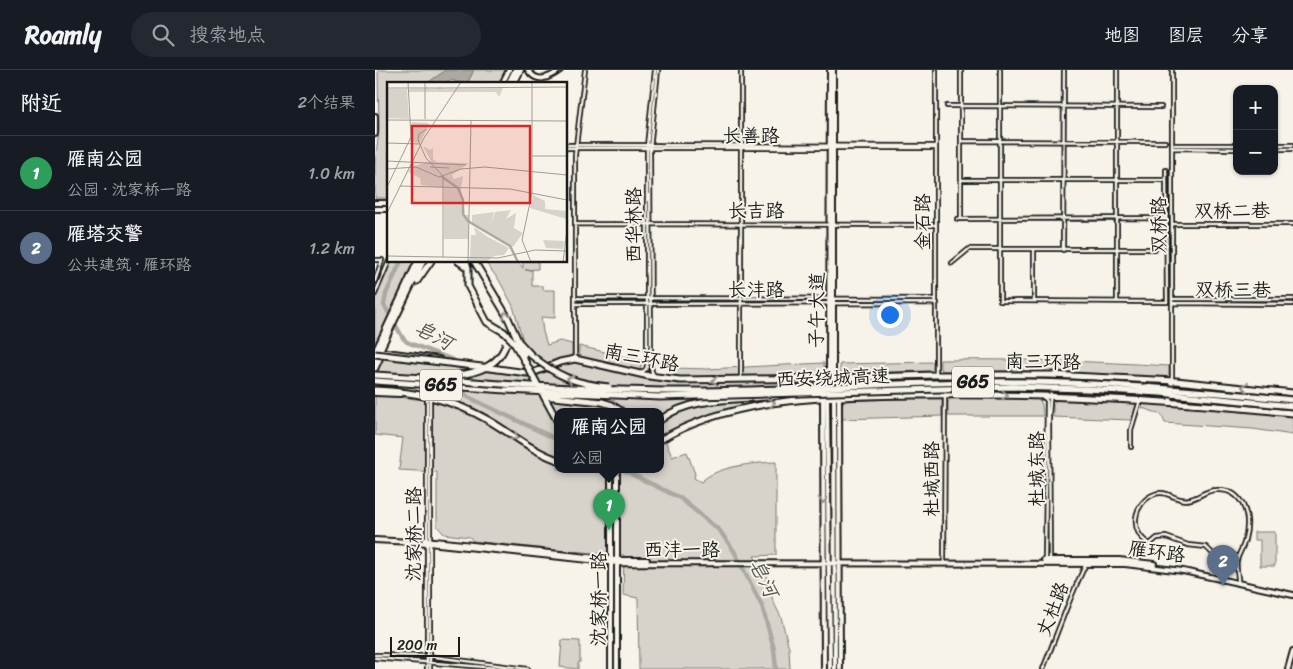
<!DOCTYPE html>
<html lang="zh">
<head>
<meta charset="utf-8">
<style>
  body { margin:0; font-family:Sriracha,"LXGW WenKai TC",sans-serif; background:#242831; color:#f1f3f6 }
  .controls { position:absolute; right:15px; top:15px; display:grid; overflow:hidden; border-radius:10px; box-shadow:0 1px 4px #0004 }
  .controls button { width:45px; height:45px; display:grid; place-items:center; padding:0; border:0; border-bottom:1px solid #363941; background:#171b24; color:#f1f3f6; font:25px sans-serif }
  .scale { position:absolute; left:15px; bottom:12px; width:70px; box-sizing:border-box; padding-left:5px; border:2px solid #1c1c1c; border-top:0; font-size:14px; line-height:18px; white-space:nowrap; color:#1c1c1c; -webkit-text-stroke:4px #f7f3e8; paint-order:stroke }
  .you { position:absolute; left:514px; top:244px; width:18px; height:18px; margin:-12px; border:4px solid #fff; border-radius:50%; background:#1a73e8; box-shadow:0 0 0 8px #1a73e833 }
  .badge { display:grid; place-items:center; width:32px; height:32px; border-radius:50%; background:#919294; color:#fff; font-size:16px; font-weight:700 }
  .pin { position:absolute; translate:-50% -41px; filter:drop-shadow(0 1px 2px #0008) }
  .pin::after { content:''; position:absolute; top:26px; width:18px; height:15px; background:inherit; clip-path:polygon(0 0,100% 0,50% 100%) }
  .popup { position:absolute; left:179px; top:338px; width:110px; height:65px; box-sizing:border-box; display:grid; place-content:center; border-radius:10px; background:#171b24; filter:drop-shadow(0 1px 4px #0005); font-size:16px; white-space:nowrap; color:#9ea1a6 }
  .popup b { font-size:19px; color:#f1f3f6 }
  .popup::after { content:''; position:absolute; left:50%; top:100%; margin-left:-10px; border:10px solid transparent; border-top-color:#171b24 }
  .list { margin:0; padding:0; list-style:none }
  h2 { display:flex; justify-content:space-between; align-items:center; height:65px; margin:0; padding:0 20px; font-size:21px }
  h2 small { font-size:16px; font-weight:400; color:#9ea1a6 }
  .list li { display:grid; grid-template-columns:32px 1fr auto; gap:15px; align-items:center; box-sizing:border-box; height:75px; padding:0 20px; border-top:1px solid #363941 }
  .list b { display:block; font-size:19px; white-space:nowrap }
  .list p { margin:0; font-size:16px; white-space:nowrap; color:#9ea1a6 }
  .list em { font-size:16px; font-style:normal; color:#9ea1a6 }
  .icon { flex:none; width:28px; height:28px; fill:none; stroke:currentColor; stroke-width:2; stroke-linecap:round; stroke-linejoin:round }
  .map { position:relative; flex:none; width:918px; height:599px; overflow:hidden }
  header { display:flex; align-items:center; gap:30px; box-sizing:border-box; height:70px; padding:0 25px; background:#171b24; border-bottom:1px solid #363941 }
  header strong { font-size:24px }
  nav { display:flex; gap:28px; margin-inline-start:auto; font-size:18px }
  .search { width:350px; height:45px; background:#242831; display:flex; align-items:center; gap:12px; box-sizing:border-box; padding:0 18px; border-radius:28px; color:#9ea1a6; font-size:19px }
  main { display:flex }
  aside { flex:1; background:#171b24 }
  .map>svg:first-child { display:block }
</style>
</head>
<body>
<header>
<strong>Roamly</strong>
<div class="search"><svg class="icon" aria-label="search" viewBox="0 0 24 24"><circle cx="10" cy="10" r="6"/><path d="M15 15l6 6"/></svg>搜索地点</div>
<nav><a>地图</a><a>图层</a><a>分享</a></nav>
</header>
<main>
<aside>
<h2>附近<small>2个结果</small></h2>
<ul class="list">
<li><span class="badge" style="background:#2e9e5b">1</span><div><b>雁南公园</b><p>公园 · 沈家桥一路</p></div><em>1.0 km</em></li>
<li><span class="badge" style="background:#5c6f8a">2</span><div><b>雁塔交警</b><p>公共建筑 · 雁环路</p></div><em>1.2 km</em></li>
</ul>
</aside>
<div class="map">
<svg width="918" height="599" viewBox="0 0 918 599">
  <rect width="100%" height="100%" fill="#f7f3e8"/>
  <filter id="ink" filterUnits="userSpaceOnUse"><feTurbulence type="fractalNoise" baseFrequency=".02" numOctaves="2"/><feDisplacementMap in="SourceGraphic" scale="10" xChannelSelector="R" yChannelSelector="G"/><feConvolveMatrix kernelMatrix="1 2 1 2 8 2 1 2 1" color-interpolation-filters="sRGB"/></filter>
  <g filter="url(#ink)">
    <path fill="#d7d3cb" stroke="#7a7874" d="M3,0H131L124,14H14V128H0V94L4,60Z
      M17,191H39L0,274V230Z
      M109,191H142L148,198V191H163V199L150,200H157V216H168V220H180V248L166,247L168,262L172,275L185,271L197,274V283L195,286L172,295L149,274L138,236L124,210Z
      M204,276L268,291L264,301L207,287L204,284Z
      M8,287L154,305C171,303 184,293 201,292L305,312L441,309L442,327C387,331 334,339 285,367V341H183V388C157,376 135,358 111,344C77,325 38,320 0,318V304Z
      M565,290C642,289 718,291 794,296V304L791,307L651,301H568L565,298Z
      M558,292V298L555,301L465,303V294Z
      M449,293V298L446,304L407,307H300V298L332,299Z
      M575,306H665V321L663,323L577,322L575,321Z
      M564,307L567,309V319L563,322L471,325L469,323L468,311L470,310Z
      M683,307L789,312L792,315L790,327L787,330L680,323L679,321V309Z
      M0,326C31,327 63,330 92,342C124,355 150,381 183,394V399H285V372L290,370L297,387L312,382L320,404L319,408L326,412C342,396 378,393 401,392V485L379,486L393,509L398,531L406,547L414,578L415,599H264L263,528L248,525L249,485L181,480L98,471L95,467L69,464L62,456V402L24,400L28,368L0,365Z
      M567,327V346L466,349L468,331Z
      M577,327L664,328L667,334L668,346H573V332Z
      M682,329L763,332L757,350L678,347V334Z
      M768,333L918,346V365L878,359L790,353L786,344L767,338Z
      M879,462H900V496H885V470H879Z
      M187,570L205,571V592L203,593V599L185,597Z"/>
    <path fill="#aca9a2" stroke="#72716c" d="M71,0H98V2L93,12L86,13L76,10L67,14H51Z"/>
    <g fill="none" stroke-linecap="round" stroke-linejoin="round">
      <path stroke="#aca9a2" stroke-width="4.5" d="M26,191L11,224L9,235L28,268L32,272L78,290L85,296L88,307
        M88,315V322L93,327L183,370
        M246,399L305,428L345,461L359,481L387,536L399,579L401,599"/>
      <defs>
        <path id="minor" d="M561,0V305
          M625,0V231L792,232L791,100
          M742,0V231
          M572,36L786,37
          M586,71L790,72
          M191,75L561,76
          M797,75H862
          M899,75H918
          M191,78H561
          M797,78L862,79
          M899,79H918
          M586,110H791
          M586,148V0
          M582,149L791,148
          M201,154L561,155
          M797,154H918
          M688,180L689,0
          M0,190H7L0,211
          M577,193L594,179H780
          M0,224L14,191
          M201,228L560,229
          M797,229H918
          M659,231V180
          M797,233L918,234
          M201,234L562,233
          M200,288V85L210,0
          M266,303L271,299L272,296V76L280,0
          M280,307L277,302L276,296L275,79L283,0
          M366,308V0
          M797,311V0
          M668,326L672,331L670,490
          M55,329V599
          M756,377V360L765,330
          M675,490L674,346L676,318
          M861,491L846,488L837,483L831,477L813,475L791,467L782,468L775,474C753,463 758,432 780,424C792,419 802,433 816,429C825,427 831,420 841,420C869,418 876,447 870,469C869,476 864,483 862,490C860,497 864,506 863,513
          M569,493L570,325
          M0,585L52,586L153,599
          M0,588L133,599
          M52,599V329
          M668,599C682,564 694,528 711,494"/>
        <path id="major" d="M153,0C162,14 174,8 185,0
          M458,0V303L459,332L460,599
          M127,14L134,0
          M133,14L140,0
          M136,14L143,0
          M139,14L146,0
          M0,46V64
          M0,133H14
          M0,139H14
          M4,281L64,289
          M452,319V307L454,303L455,0
          M0,323L25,324
          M452,326L455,599
          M464,328L465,599
          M448,329L449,599
          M795,332L797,311
          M236,399V599
          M0,470L54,473L242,493L750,494L808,501L918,525
          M50,470L242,490H272
          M669,490H744L779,494
          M242,599V399
          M913,599L918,581"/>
        <path id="highway" d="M83,191L93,198
          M91,191L93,198V216L112,252L129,262L137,270L148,288
          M99,191L133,248L149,284
          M42,211L56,191
          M145,273L156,285
          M0,283L43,191
          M0,290L48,191
          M0,298L5,287
          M123,299L152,303L160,302L185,292L200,289L274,306L305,310L459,308L561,305H675L801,311L918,323
          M0,305L49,308
          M0,311L131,320
          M0,320C42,322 76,329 113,350C137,364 157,381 183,390
          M227,332L237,335L246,341
          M285,350C315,326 365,330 403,326
          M285,370C360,326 452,327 536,325C664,323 791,330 918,343"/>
      </defs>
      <use href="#minor" stroke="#1c1c1c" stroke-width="6"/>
      <use href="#major" stroke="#1c1c1c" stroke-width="8"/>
      <use href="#highway" stroke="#1c1c1c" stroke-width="9"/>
      <use href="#minor" stroke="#f7f3e8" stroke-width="2.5"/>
      <use href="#major" stroke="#f7f3e8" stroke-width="4"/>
      <use href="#highway" stroke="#f7f3e8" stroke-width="5"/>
      <defs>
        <path id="highway-bridge" d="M0,284L123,299
          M156,285C181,306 201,314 234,317
          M148,288L183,352
          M67,307C92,305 122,301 131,274
          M49,308C142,316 235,322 329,321C437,320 544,310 652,312C741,313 830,321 918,330
          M131,320L285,327L637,317L710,319L785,323L918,336
          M169,326L227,332"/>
      </defs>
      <use href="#highway-bridge" stroke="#1c1c1c" stroke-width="9" stroke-linecap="butt"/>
      <use href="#highway-bridge" stroke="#f7f3e8" stroke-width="5"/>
    </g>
    <defs><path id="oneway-chevron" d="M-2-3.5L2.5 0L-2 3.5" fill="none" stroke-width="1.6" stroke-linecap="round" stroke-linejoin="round" transform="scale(1.25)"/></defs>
    <g stroke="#94928c">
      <use href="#oneway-chevron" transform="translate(131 245) rotate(-117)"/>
      <use href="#oneway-chevron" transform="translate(195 309) rotate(-160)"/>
      <use href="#oneway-chevron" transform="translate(340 311) rotate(178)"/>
      <use href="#oneway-chevron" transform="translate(870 317) rotate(-174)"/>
      <use href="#oneway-chevron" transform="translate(630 325) rotate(1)"/>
      <use href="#oneway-chevron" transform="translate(397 333) rotate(-7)"/>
      <use href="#oneway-chevron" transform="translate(140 367) rotate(33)"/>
      <use href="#oneway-chevron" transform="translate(448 430) rotate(90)"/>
    </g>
  </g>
  <g text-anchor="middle" stroke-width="4" stroke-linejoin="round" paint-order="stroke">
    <g fill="#f7f3e8" stroke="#5e5c59" stroke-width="1">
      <rect x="577" y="296.5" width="42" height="31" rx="4"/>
      <rect x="45" y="299.5" width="42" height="31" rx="4"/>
    </g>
    <g font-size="18" font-weight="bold" fill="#1c1c1c">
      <text x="598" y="318">G65</text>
      <text x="66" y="321">G65</text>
    </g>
    <g font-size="19" fill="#1c1c1c" stroke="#f7f3e8">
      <text x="376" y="72">长善路</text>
      <text x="381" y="147">长吉路</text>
      <text x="857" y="147">双桥二巷</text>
      <text transform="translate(547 152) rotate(-90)" y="7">金石路</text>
      <text transform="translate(258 155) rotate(-90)" y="7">西华林路</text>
      <text transform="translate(783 155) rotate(-90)" y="7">双桥路</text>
      <text x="381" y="226">长沣路</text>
      <text transform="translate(858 219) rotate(1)" y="7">双桥三巷</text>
      <text transform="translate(441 240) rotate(-89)" y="7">子午大道</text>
      <text transform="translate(267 287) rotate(11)" y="7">南三环路</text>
      <text transform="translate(668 291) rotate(1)" y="7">南三环路</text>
      <text transform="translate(458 307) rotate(-2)" y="7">西安绕城高速</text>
      <text transform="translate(661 399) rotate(-90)" y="7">杜城东路</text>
      <text transform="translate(556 409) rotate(-90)" y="7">杜城西路</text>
      <text transform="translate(38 464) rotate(-90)" y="7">沈家桥二路</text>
      <text x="307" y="486">西沣一路</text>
      <text transform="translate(782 481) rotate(8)" y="7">雁环路</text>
      <text transform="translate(223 529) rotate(-90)" y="7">沈家桥一路</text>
      <text transform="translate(677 539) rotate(-69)" y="7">丈杜路</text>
    </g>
    <g font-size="20" font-style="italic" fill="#565452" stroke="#f7f3e8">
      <text transform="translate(59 265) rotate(28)" y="7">皂河</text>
      <text transform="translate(389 508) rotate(64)" y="7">皂河</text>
    </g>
  </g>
  <g transform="translate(12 12)">
    <rect width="180" height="180" fill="#f7f3e8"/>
    <path d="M116,6L112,15L109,10H22V7ZM0,7H20L22,37L0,36ZM25,40L42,41L33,61L23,59ZM36,64L43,68L46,66V77L50,80L82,81L65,93L67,97L76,94L74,107L78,133H82L81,157H57V106L34,103L33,96L21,90L24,85L44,79ZM146,113L158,119V127L180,129L179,137L143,126ZM124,128L119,137L129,131L127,146L136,151L126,165L85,140V133L107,130L104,142L108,130ZM87,145L101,155L122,166L117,173L107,174L99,180H78L83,176L84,153H89ZM156,158L178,159L176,167L159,166Z" fill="#d7d3cb"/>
    <path fill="none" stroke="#aca9a2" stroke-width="2.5" d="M54,94L71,106L76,118V132L81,139L123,164L131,180"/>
    <path fill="none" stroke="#9f9d96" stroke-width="1" d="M0,6H40M39,6H54M52,6L180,5M38,37V0M0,38L180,39M40,47L32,52L31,58L39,76L55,93M37,56L74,0M0,61L33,62M145,74H180M0,79L79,83M43,85L62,86M0,87L29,85L52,95L74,87L98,85L180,93M13,104L123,107L180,118M0,105L24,55L21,0M0,131L37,56M0,174L111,176L148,168L180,169M56,175V94M81,180L84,38M144,180L135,158L145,111V0M176,180L180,148"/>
    <path fill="#d62828" fill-opacity="0.15" stroke="#d62828" stroke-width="2.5" d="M25,44H143V121H25Z"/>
    <rect width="180" height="180" fill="none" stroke="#1c1c1c" stroke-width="2.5"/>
  </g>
</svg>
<div class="controls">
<button>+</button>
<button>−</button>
</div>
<div class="scale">200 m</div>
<div class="you"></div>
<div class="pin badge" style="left:234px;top:460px;background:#2e9e5b">1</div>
<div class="popup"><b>雁南公园</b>公园</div>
<div class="pin badge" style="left:848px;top:516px;background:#5c6f8a">2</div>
</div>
</main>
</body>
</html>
